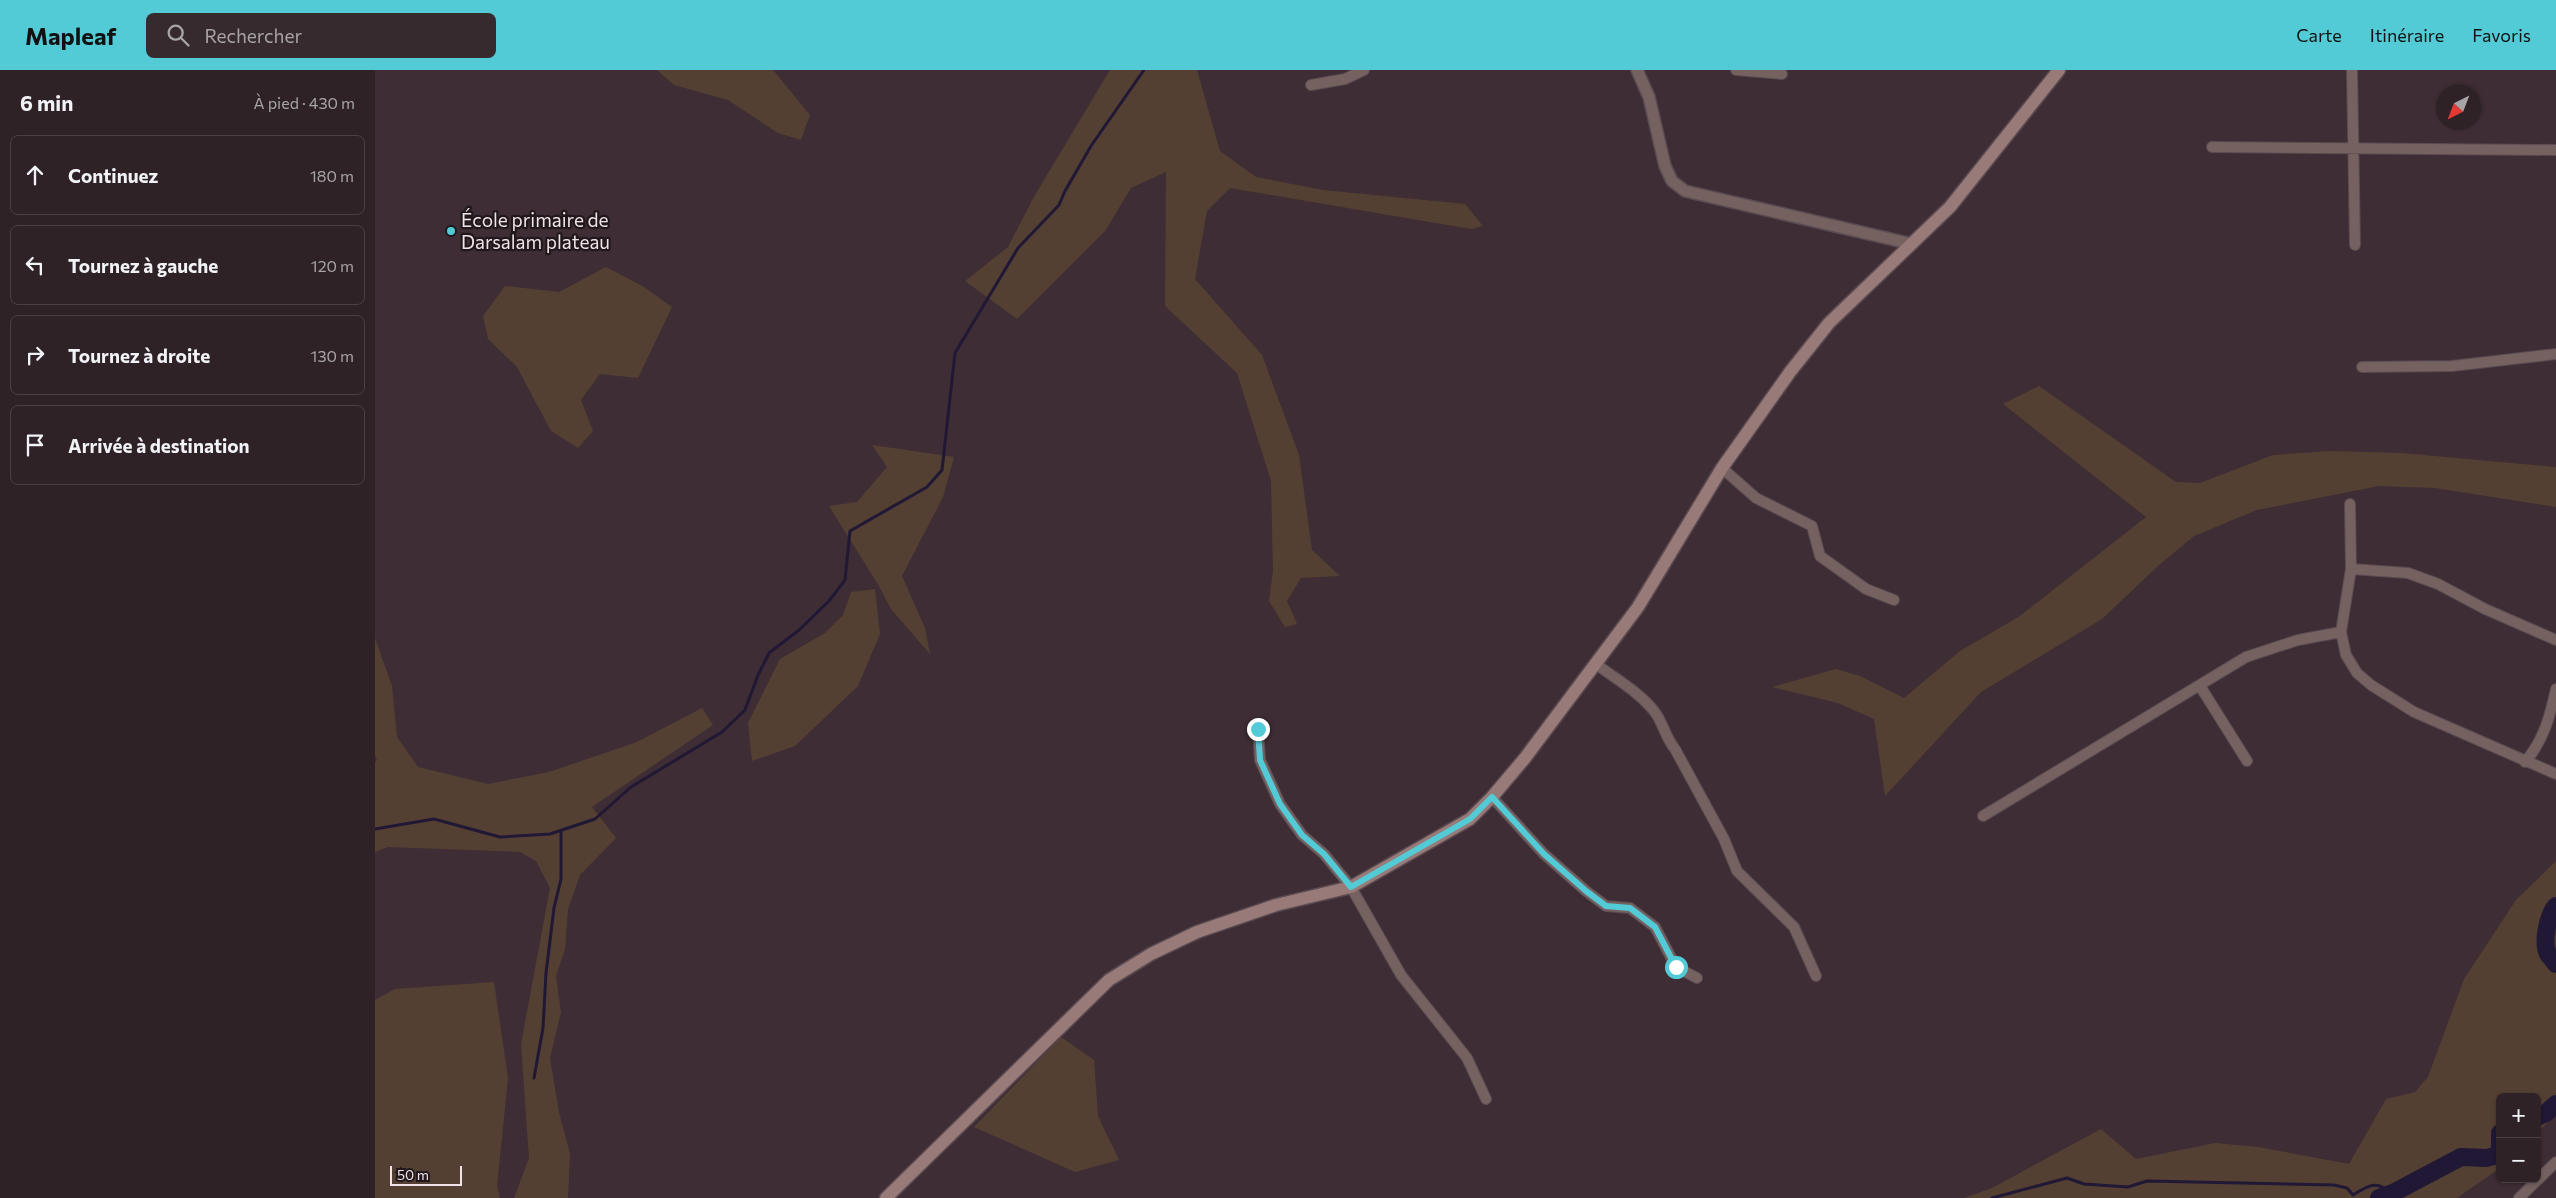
<!DOCTYPE html>
<html lang="fr">
<head>
<meta charset="utf-8">
<style>
  body { margin:0; font-family:Commissioner,sans-serif; background:#362a2f; color:#f1f3f6 }
  .controls { position:absolute; right:15px; bottom:15px; display:grid; overflow:hidden; border-radius:8px; box-shadow:0 1px 4px #0004 }
  .controls button { width:45px; height:45px; display:grid; place-items:center; padding:0; border:0; border-bottom:1px solid #493f44; background:#2e2227; color:#f1f3f6; font:25px sans-serif }
  .compass { position:absolute; left:2061px; top:15px; width:45px; height:45px; border-radius:50%; background:#2e2227; box-shadow:0 1px 4px #0004; rotate:222deg }
  .scale { position:absolute; left:15px; bottom:12px; width:72px; box-sizing:border-box; padding-left:5px; border:2px solid #efe3e7; border-top:0; font-size:14px; line-height:18px; white-space:nowrap; color:#efe3e7; -webkit-text-stroke:4px #20181b; paint-order:stroke }
  .stop { position:absolute; width:15px; height:15px; margin:-11px; border:4px solid #52cbd7; border-radius:50%; background:#fff }
  .stop.end { background:#52cbd7; border-color:#fff; box-shadow:0 1px 5px #0008 }
  .list { margin:0; padding:0; list-style:none }
  h2 { display:flex; justify-content:space-between; align-items:center; height:65px; margin:0; padding:0 20px; font-size:21px }
  h2 small { font-size:16px; font-weight:400; color:#a7a4a7 }
  .list li { display:grid; grid-template-columns:32px 1fr auto; gap:15px; align-items:center; box-sizing:border-box; height:80px; margin:0 10px 10px; padding:0 10px; border:1px solid #493f44; border-radius:8px }
  .list b { display:block; font-size:19px; white-space:nowrap }
  .list em { font-size:16px; font-style:normal; color:#a7a4a7 }
  .icon { flex:none; width:28px; height:28px; fill:none; stroke:currentColor; stroke-width:2; stroke-linecap:round; stroke-linejoin:round }
  .map { position:relative; flex:none; width:2181px; height:1128px; overflow:hidden }
  header { display:flex; align-items:center; gap:30px; box-sizing:border-box; height:70px; padding:0 25px; background:#52cbd7; color:#111 }
  header strong { font-size:24px }
  nav { display:flex; gap:28px; margin-inline-start:auto; font-size:18px }
  .search { width:350px; height:45px; background:#362a2f; display:flex; align-items:center; gap:12px; box-sizing:border-box; padding:0 18px; border-radius:8px; color:#a7a4a7; font-size:19px }
  main { display:flex }
  aside { flex:1; background:#2e2227 }
  .map>svg:first-child { display:block }
</style>
</head>
<body>
<header>
<strong>Mapleaf</strong>
<div class="search"><svg class="icon" aria-label="search" viewBox="0 0 24 24"><circle cx="10" cy="10" r="6"/><path d="M15 15l6 6"/></svg>Rechercher</div>
<nav><a>Carte</a><a>Itinéraire</a><a>Favoris</a></nav>
</header>
<main>
<aside>
<h2>6 min<small>À pied · 430 m</small></h2>
<ul class="list">
<li><svg class="icon" aria-label="ahead" viewBox="0 0 24 24"><path d="M12 20V5M6 11l6-6 6 6"/></svg><div><b>Continuez</b></div><em>180 m</em></li>
<li><svg class="icon" aria-label="left" viewBox="0 0 24 24"><path d="M17 20v-9H6M10 6l-5 5 5 5"/></svg><div><b>Tournez à gauche</b></div><em>120 m</em></li>
<li><svg class="icon" aria-label="right" viewBox="0 0 24 24"><path d="M7 20v-9h11M14 6l5 5-5 5"/></svg><div><b>Tournez à droite</b></div><em>130 m</em></li>
<li><svg class="icon" aria-label="arrive" viewBox="0 0 24 24"><path d="M6 21V4h12l-3 4 3 4H6"/></svg><div><b>Arrivée à destination</b></div></li>
</ul>
</aside>
<div class="map">
<svg width="2181" height="1128" viewBox="0 0 2181 1128">
  <rect width="100%" height="100%" fill="#3e2d34"/>
  <path fill="#544033" d="M282,0H398L435,45L426,70L403,63L353,30L299,15Z
    M735,0H822L845,81L881,107L948,120L1090,134L1108,156L1096,159L855,118L832,141L820,209L887,285L924,385L937,480L965,506L926,508L912,531L922,554L910,557L894,531L898,501L896,411L862,303L790,236L791,102L756,118L730,161L642,249L590,211L633,177L660,125Z
    M231,197L269,217L297,237L263,308L225,304L206,330L218,361L203,378L176,361L142,297L113,269L108,246L130,216L184,222Z
    M1664,316L1801,412L1825,413L1898,385L1955,381L2027,383L2181,397V437L2060,418L2004,416L1882,440L1819,466L1784,495L1727,549L1606,622L1510,726L1499,649L1463,633L1397,617L1461,599L1485,606L1529,628L1585,581L1645,546L1771,447L1628,334Z
    M497,375L579,387L568,427L527,506L550,558L555,584L516,539L504,516L454,436L482,432L512,397Z
    M500,519L505,564L483,616L420,676L377,691L373,653L405,589L450,563L468,545L476,522Z
    M0,568L17,616L22,667L43,697L113,714L174,702L262,672L327,638L338,655L217,737L241,768L205,805L193,839L190,879L181,906L186,942L175,988L184,1042L195,1084L193,1128H139L154,1088L146,974L175,818L161,791L145,782L13,777L0,782V692L2,690L0,685Z
    M2181,791V1043L2162,1064V1027H2125V1098L2082,1128H1589L1617,1118L1726,1059L1761,1089L1840,1073L1883,1077L1974,1094L2011,1029L2040,1022L2053,1007L2089,909L2141,830Z
    M119,912L133,1008L122,1116L125,1128H0V930L20,919Z
    M686,967L719,990L723,1046L744,1090L700,1102L599,1057Z"/>
  <g fill="none" stroke-linecap="round" stroke-linejoin="round">
    <path stroke="#201835" stroke-width="3" d="M0,759L59,749L125,767L175,764L220,749L256,717L347,662L370,640L383,605L394,583L424,560L454,531L470,510L475,461L552,417L567,400L580,283L643,178L684,135L690,121L716,76L769,0
      M159,1008L168,958L171,903L179,838L186,809V761
      M1617,1128L1692,1108L1709,1114L1753,1117L1772,1111L1959,1115L1972,1118L1978,1125C1992,1116 2003,1109 2015,1124"/>
    <path stroke="#201835" stroke-width="18" d="M2181,836C2173,845 2167,872 2173,884C2175,887 2179,891 2181,894
      M2162,1047L2171,1043L2181,1034
      M2125,1063V1077
      M2004,1128L2018,1123L2086,1087L2112,1088L2125,1084"/>
    <defs>
      <path id="minor" d="M1361,0L1407,4
        M1977,0L1980,175
        M936,15L970,9L989,0
        M1837,77L2181,80
        M1987,297L2077,296L2181,284
        M1347,398L1381,428L1437,456L1445,486L1491,519L1519,530
        M1975,434L1976,499L1966,562L1971,585L1982,603L1996,615L2039,642L2181,704
        M1976,499L2033,503L2063,514L2110,539L2181,570
        M1221,594C1241,609 1264,622 1279,641C1288,652 1290,667 1300,679L1349,769L1362,801L1419,857L1441,906
        M1825,616L1872,691
        M883,659L885,690L905,734L927,765L949,784L976,817L1026,905L1092,988L1111,1029
        M2150,692C2169,670 2175,646 2181,619
        M1117,727L1169,784L1211,821L1231,836L1255,838L1280,857L1301,897L1322,908
        M1608,746L1871,587L1923,570L1966,562
        M2144,1128L2181,1092"/>
      <path id="tertiary" d="M1262,0L1274,27L1290,96L1297,111L1310,121L1537,174"/>
      <path id="secondary" d="M511,1128L734,910L776,884L822,862L901,835L976,817L1095,749L1117,727L1150,688L1263,537L1347,398L1415,302L1454,253L1575,137L1684,0"/>
    </defs>
    <use href="#minor" stroke="#5a4a51" stroke-width="12"/>
    <use href="#tertiary" stroke="#5a4a51" stroke-width="14"/>
    <use href="#secondary" stroke="#5a4a51" stroke-width="15"/>
    <use href="#minor" stroke="#746160" stroke-width="10"/>
    <use href="#tertiary" stroke="#746160" stroke-width="11"/>
    <use href="#secondary" stroke="#987b78" stroke-width="12"/>
  </g>
  <g fill="none" stroke-linecap="round" stroke-linejoin="round">
    <path stroke="#52cbd7" stroke-width="6" d="M883,659L885,690L905,734L927,765L949,784L976,817L1095,749L1117,727L1169,784L1211,821L1231,836L1255,838L1280,857L1301,897"/>
  </g>
  <circle fill="#52cbd7" stroke="#20181b" stroke-width="2" cx="76" cy="161" r="5"/>
  <g text-anchor="middle" stroke-width="4.5" stroke-linejoin="round" paint-order="stroke">
    <g font-size="19" fill="#efe3e7" stroke="#20181b" text-anchor="start">
      <text x="86" y="157">École primaire de<tspan x="86" dy="22">Darsalam plateau</tspan></text>
    </g>
  </g>
</svg>
<div class="controls">
<button>+</button>
<button>−</button>
</div>
<svg class="compass" viewBox="-18 -18 36 36"><path d="M0-13l5 13h-10z" fill="#e53935"/><path d="M0 13l5-13h-10z" fill="#a7a4a7"/></svg>
<div class="scale">50 m</div>
<div class="stop" style="left:1301px;top:897px"></div>
<div class="stop end" style="left:883px;top:659px"></div>
</div>
</main>
</body>
</html>
